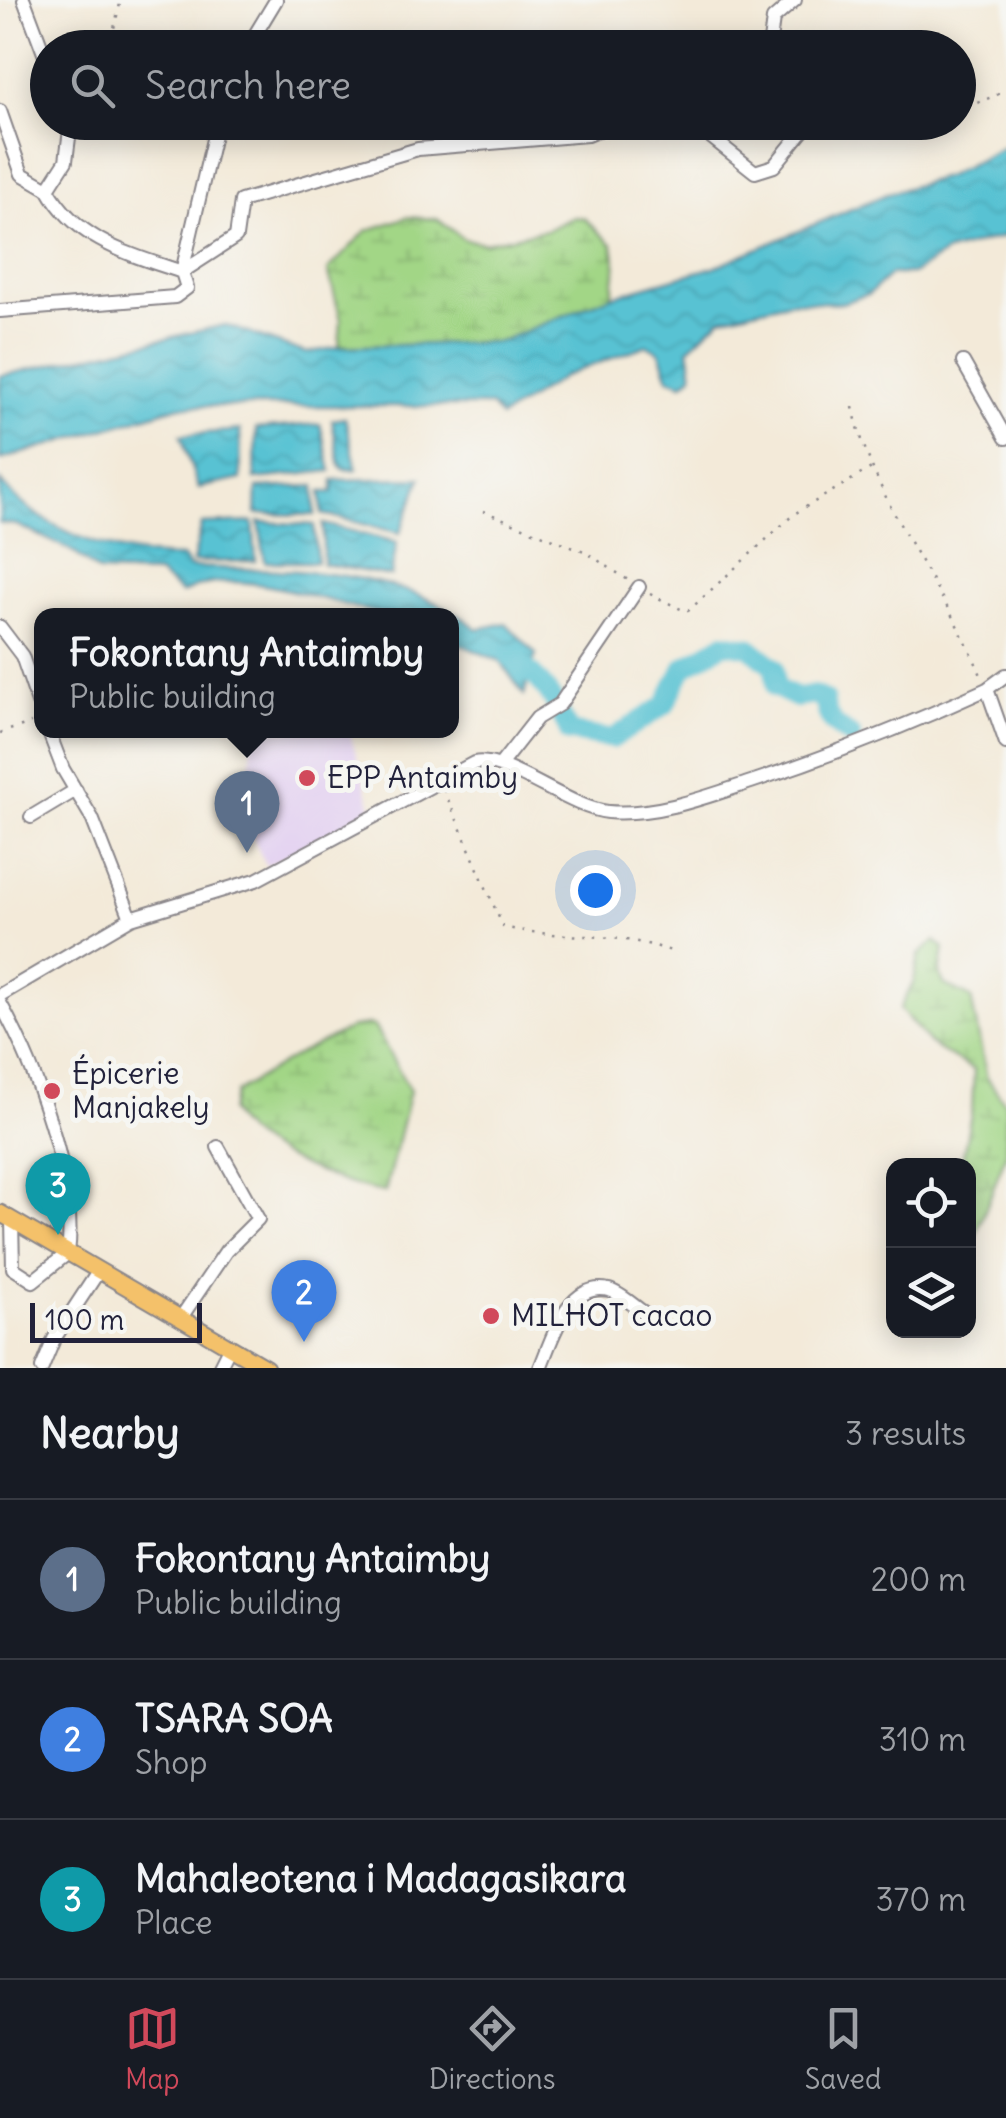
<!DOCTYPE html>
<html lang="en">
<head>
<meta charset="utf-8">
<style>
  body { margin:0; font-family:Delius,sans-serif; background:#242831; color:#f1f3f6 }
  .controls { position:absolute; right:30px; bottom:30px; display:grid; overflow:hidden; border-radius:20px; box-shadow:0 5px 25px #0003 }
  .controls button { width:90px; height:90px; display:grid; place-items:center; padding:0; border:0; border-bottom:2px solid #363941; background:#171b24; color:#f1f3f6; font:50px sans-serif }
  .scale { position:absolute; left:30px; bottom:25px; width:172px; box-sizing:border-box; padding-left:10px; border:5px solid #22223b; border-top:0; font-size:28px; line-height:35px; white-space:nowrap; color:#22223b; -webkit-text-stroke:8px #f6f6f2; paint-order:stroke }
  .you { position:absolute; left:595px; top:890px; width:35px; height:35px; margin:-25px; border:8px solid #fff; border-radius:50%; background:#1a73e8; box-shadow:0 0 0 15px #1a73e833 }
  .badge { display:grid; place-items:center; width:65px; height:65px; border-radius:50%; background:#d1495b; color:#fff; font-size:32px; font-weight:700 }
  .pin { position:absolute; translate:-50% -82px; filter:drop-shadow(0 2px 5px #0008) }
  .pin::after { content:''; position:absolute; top:52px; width:35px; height:30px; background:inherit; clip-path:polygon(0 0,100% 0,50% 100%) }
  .popup { position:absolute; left:34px; top:608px; width:425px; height:130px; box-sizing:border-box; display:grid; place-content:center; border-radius:20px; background:#171b24; filter:drop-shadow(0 2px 8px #0005); font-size:32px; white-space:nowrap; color:#9ea1a6 }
  .popup b { font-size:38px; color:#f1f3f6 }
  .popup::after { content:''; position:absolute; left:50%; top:100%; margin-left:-20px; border:20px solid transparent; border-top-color:#171b24 }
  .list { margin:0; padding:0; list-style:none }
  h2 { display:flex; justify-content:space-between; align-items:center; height:130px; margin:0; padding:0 40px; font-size:42px }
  h2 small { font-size:32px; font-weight:400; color:#9ea1a6 }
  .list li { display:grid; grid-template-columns:65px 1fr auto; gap:30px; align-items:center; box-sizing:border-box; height:160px; padding:0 40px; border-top:2px solid #363941 }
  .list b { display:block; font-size:38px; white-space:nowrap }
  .list p { margin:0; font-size:32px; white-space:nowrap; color:#9ea1a6 }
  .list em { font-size:32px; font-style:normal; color:#9ea1a6 }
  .icon { flex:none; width:55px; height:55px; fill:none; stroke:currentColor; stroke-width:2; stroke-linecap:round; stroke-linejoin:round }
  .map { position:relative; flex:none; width:1006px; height:1368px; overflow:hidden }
  .search { position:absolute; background:#171b24; box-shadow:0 5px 25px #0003; left:30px; right:30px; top:30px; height:110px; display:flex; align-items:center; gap:25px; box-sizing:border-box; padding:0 35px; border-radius:55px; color:#9ea1a6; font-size:38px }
  .sheet { height:610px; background:#171b24 }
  nav { display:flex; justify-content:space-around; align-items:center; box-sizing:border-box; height:140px; border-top:2px solid #363941; background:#171b24; font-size:28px; color:#9ea1a6 }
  nav a { display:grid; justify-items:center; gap:5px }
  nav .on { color:#d1495b }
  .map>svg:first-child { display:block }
</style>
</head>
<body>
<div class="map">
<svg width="1006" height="1368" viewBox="0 0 1006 1368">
  <defs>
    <pattern id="wetland-marsh" width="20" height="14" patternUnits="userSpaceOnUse" patternTransform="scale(2.5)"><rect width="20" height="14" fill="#a2d686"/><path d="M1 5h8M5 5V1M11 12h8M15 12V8" fill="none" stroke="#8bb775"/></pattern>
    <pattern id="water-waves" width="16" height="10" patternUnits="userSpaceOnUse" patternTransform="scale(2.5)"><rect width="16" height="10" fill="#58c2d3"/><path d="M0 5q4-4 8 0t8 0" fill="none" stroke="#4ca6b6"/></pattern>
  </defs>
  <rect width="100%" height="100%" fill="#f6f6f2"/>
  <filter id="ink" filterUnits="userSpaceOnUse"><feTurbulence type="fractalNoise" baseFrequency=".01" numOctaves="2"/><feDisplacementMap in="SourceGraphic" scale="20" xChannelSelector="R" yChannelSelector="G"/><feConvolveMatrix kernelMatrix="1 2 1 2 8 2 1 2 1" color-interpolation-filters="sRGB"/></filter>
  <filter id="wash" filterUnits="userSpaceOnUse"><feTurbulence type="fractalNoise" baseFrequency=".0048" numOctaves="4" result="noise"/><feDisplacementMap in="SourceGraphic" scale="40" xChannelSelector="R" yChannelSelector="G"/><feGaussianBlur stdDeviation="2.25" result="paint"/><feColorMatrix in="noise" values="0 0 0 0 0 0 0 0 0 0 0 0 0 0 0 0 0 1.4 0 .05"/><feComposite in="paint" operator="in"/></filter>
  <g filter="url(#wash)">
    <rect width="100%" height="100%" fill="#f3ead9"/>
    <path fill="#e4d3f1" d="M253,731H349L373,811L266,866L246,823Z"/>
    <path fill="url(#wetland-marsh)" stroke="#627c60" stroke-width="2.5" d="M407,217L437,219L464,239L484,243L546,230L574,217L584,218L613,245L616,267L612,296L499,342L339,347L341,320L328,270L366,231Z
      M935,941L944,948L940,974L944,984L971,998L987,1078L1006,1104V1154L972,1245L969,1280L968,1166L961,1165L972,1109L974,1070L931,1045L900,1009L914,981L919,955Z
      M369,1025L374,1026L410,1091L385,1192C346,1187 246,1149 230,1111L236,1092L300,1053L353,1027Z"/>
    <path fill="url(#water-waves)" stroke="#3d7287" stroke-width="2.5" d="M1006,146V236L947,252L912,274H891L869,294L842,303L791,301L721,318L689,348L693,375L683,383L669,378L660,352L647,345L566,375L500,418L491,406H180L0,460V376L225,325L306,353L339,347L499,342L612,296L714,267L887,194L947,176Z
      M345,418L357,469L344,470L340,466L332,420Z
      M320,424L331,471L255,479L256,429Z
      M240,430L241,479L198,488L181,435Z
      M421,478L400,533L322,514L321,492H333V480Z
      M0,481C42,532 118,557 182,557L190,567C290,571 396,565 478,629L506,623L536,654L524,695L500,661L452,641V616C426,616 399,617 373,612C321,601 229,563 182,594L158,574L99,572L71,550L17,525L0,523Z
      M315,486V515L256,514L257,488Z
      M253,522L256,561L193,562L202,524Z
      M259,522L314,525L317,562H265Z
      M323,524L397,542L391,576L323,564Z"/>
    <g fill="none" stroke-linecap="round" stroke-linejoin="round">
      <path stroke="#58c2d3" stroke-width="20" d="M510,658C540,674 556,701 569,732L612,739L665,705L684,667L725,643L749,647L774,667L776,688L797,698L814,695L825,700C825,719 836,727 851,736"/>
    </g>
  </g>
  <g filter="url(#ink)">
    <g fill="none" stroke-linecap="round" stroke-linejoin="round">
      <defs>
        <path id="minor" d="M24,0L48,64
          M247,48L276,0
          M769,48L773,19L795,0
          M0,111L22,174L48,189L66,161L71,122
          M692,122L755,172L774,166L810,122
          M48,189C77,241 129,254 182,272L236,237L241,201L418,149L587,135L618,122
          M0,311L175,297L187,288L182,272L217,122
          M963,362L1006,438
          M0,627L22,656L42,714
          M1006,675L987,689L1006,743
          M48,730L63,769L92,818L131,918
          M500,765L537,718L560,704L639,587
          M31,817L76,790
          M0,995L131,918L256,880L474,763C505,755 568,808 608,812C656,816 706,797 751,782C832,755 909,725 987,689
          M0,1003C35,1065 78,1182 68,1253L33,1281L13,1268L12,1220
          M180,1319L226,1251L258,1219L218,1147
          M42,1368L54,1339L98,1272
          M219,1368L230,1346
          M540,1368C552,1340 567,1281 609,1290C620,1293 634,1306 643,1312"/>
        <path id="major" d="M0,1213L266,1368"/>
      </defs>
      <use href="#minor" stroke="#8a868a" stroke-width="16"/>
      <use href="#major" stroke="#8a868a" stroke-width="19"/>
      <path stroke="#8a868a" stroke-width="2.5" stroke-dasharray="2.5 8" stroke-linecap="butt" d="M109,48L121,0
        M958,111L1006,91
        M853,407C874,505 946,588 983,680
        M483,511L584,551L631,582
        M650,594L687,612L794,514L873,467
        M0,733L31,723
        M444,790L503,927C564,941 609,929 674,952"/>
      <use href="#minor" stroke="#fff" stroke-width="12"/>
      <use href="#major" stroke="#f4c16a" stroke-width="15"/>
    </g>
  </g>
  <g fill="#d1495b" stroke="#f6f6f2" stroke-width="4">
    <circle cx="307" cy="778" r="10"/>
    <circle cx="52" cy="1091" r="10"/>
    <circle cx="491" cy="1316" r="10"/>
  </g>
  <g text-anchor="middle" stroke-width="10" stroke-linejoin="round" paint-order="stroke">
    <g font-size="30" fill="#22223b" stroke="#f6f6f2" text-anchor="start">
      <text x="327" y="788">EPP Antaimby</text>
      <text x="72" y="1084">Épicerie<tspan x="72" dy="34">Manjakely</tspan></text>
      <text x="511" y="1326">MILHOT cacao</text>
    </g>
  </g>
</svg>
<div class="controls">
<button><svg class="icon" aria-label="locate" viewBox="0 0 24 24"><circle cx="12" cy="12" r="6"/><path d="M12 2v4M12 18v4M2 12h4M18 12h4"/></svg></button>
<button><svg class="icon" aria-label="layers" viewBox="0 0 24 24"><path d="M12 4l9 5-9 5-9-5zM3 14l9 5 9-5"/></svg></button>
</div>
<div class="scale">100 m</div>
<div class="you"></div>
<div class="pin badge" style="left:247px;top:853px;background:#5c6f8a">1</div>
<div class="popup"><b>Fokontany Antaimby</b>Public building</div>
<div class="pin badge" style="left:304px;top:1342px;background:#3f7fe0">2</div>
<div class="pin badge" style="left:58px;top:1235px;background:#0f9aa8">3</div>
<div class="search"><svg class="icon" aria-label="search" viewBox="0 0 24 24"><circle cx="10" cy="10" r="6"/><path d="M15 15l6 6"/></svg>Search here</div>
</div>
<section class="sheet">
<h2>Nearby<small>3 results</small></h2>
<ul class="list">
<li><span class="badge" style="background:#5c6f8a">1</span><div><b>Fokontany Antaimby</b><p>Public building</p></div><em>200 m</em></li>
<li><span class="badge" style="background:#3f7fe0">2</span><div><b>TSARA SOA</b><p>Shop</p></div><em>310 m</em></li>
<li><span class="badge" style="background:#0f9aa8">3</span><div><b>Mahaleotena i Madagasikara</b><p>Place</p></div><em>370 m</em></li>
</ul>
</section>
<nav>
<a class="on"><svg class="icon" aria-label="map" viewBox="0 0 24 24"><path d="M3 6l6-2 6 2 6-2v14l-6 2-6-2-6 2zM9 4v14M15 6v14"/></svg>Map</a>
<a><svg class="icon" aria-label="directions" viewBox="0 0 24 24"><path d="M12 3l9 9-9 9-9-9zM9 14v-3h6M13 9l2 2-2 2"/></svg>Directions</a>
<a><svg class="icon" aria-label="saved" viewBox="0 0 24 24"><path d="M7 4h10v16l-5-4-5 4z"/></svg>Saved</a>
</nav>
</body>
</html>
